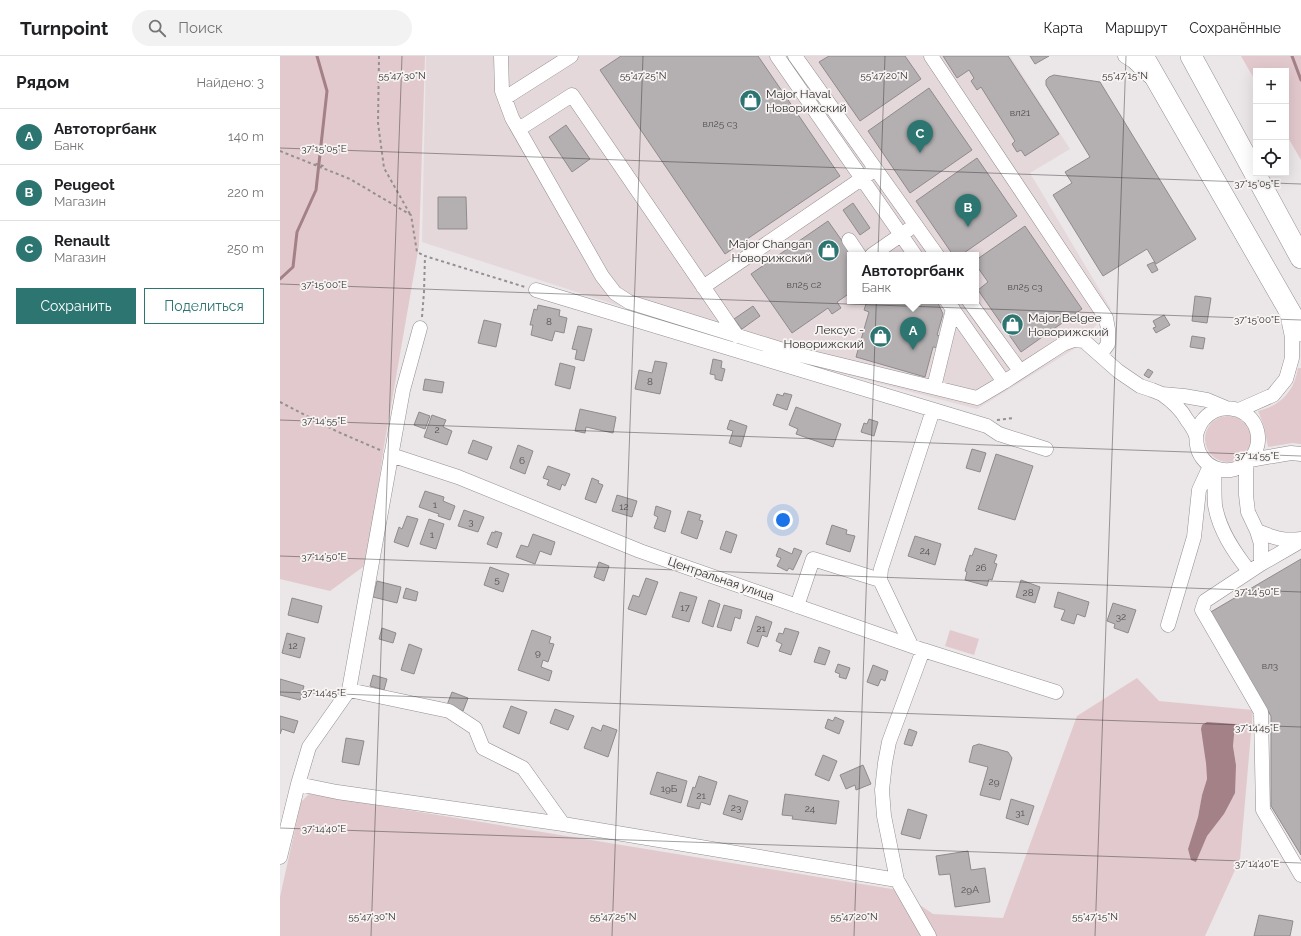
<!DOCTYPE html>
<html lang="ru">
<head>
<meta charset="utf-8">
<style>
  body { margin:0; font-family:Raleway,sans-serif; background:#f2f2f2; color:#202124 }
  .controls { position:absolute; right:12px; top:12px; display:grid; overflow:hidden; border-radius:0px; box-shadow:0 4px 16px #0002 }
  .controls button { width:36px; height:36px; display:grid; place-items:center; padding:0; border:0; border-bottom:1px solid #e0e0e0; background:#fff; color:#202124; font:20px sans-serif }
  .you { position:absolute; left:503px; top:464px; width:14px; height:14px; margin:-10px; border:3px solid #fff; border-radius:50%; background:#1a73e8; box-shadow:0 0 0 6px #1a73e833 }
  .badge { display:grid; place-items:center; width:26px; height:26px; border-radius:50%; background:#2c7570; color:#fff; font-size:13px; font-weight:700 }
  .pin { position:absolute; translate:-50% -33px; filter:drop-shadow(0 1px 2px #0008) }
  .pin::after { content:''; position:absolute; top:21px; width:14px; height:12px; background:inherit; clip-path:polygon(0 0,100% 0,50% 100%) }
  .popup { position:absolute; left:567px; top:196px; width:132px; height:52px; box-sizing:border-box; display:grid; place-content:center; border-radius:0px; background:#fff; filter:drop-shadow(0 1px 3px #0005); font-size:13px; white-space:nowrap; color:#757577 }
  .popup b { font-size:15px; color:#202124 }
  .popup::after { content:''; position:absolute; left:50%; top:100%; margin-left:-8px; border:8px solid transparent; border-top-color:#fff }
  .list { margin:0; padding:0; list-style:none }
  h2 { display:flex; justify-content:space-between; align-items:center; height:52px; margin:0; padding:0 16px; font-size:17px }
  h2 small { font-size:13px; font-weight:400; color:#757577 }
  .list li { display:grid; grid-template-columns:26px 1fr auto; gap:12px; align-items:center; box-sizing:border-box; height:56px; padding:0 16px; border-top:1px solid #e0e0e0 }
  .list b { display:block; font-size:15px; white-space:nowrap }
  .list p { margin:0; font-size:13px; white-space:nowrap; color:#757577 }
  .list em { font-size:13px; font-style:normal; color:#757577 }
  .actions { display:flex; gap:8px; padding:12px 16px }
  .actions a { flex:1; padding:9px 0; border:1px solid #2c7570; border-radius:0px; text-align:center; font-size:14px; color:#2c7570 }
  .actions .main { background:#2c7570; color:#fff }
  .icon { flex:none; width:22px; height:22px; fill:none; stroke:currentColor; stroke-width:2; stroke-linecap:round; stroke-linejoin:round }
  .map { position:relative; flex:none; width:1021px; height:880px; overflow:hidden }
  header { display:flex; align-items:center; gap:24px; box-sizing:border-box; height:56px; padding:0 20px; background:#fff; border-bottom:1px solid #e0e0e0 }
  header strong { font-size:19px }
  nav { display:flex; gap:22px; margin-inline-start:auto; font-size:14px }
  .search { width:280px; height:36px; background:#f2f2f2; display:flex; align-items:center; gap:10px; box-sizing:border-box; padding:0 14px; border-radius:22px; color:#757577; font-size:15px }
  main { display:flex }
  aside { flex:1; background:#fff }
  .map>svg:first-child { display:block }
</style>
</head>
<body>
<header>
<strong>Turnpoint</strong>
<div class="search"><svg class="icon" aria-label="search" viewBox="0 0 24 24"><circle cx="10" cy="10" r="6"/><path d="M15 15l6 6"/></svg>Поиск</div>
<nav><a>Карта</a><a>Маршрут</a><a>Сохранённые</a></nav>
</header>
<main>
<aside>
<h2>Рядом<small>Найдено: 3</small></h2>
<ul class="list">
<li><span class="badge">A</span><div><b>Автоторгбанк</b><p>Банк</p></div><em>140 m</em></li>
<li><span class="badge">B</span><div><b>Peugeot</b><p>Магазин</p></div><em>220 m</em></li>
<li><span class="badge">C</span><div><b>Renault</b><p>Магазин</p></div><em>250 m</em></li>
</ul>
<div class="actions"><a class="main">Сохранить</a><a>Поделиться</a></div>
</aside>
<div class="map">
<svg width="1021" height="880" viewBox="0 0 1021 880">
  <rect width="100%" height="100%" fill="#ebe6e7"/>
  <path fill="#e5d8da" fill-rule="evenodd" d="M146,0H730L790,93L750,117L831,253L794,293L697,353L494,300L142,186ZM570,199H696V245H570Z"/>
  <path fill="#e2c9cd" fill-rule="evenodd" d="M0,0H145L139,189L104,390L87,508L50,535L0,523Z
    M961,0H1021V104L1006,78V15H976V26Z
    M1018,312H1021V388L1012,387L988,391L984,370L978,355C1002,349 1014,335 1018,312Z
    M925 383a23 23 0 1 1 46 0a23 23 0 1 1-46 0Z
    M670,574L699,583L694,599L665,590Z
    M857,622L879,645L973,654L960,803L925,880H0V841L21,746L29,738L618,834L653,858L723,862L797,660ZM954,668L953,690L956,709L944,758L927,779L916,806L908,793L918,761L922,739L927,723L926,707Z"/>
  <path fill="#a38186" d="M927,666L955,668L953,690L956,709L955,737L944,758L927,780L916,806L911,804L908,793L918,761L922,739L927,723L926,707L921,673L922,669Z"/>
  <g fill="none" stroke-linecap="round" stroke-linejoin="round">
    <path stroke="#a38186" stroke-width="3" d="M1012,0L1021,24
      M0,223L13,211L17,176L36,134L47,35L37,0"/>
  </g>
  <path fill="#b4b0b1" stroke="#8f8b8c" d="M341,0H478L560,120L445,198L320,14Z
    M549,0H625L641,23L580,65L539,6Z
    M663,0H728L779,78L745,100L741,94L737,96L732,88L735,85L701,31L697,34L691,25L694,22L689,14L677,22Z
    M750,0H769L755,8Z
    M774,19L820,26L916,183L876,208L867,193L823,220L773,139L792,127L785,116L810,101L766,29V24L769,21Z
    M649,32L692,94L630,137L588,75Z
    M286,69L310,103L292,116L269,81Z
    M697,102L737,160L681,199H673L636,145Z
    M158,141H186L187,173H158Z
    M573,147L590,172L580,179L563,154Z
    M548,165L572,199H570V237L557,246L561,252L552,258L548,252L512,277L471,218Z
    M745,170L802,253L741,296L698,234L708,226L696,209V204Z
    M874,206L878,214L872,217L867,209Z
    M915,240L931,242L927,267L912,265Z
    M587,245H651L658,247L663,258L657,279L663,281L660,292L653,291L645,321L576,301L589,256L584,254Z
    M258,249L280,254L279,260L287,262L284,277L275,275L272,285L251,279L253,269H250L254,253L257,254Z
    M473,250L480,260L462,273L454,263Z
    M884,259L890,269L876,277L873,272L876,271L873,265Z
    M204,264L221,268L216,291L198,287Z
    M298,270L312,273L304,305L295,303L297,294L292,293Z
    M912,280L925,282L923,293L910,291Z
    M433,303L442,305L441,312L445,313L442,325L435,323V319L430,318Z
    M375,305L387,307L380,338L355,333L359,314L372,317Z
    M280,307L295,311L290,333L275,329Z
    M868,313L873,316L869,322L864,319Z
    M145,323L164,326L162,337L143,334Z
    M504,337L512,339L507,354L493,349L497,338L503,340Z
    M516,351L561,368L553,391L516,378L518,373L509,369Z
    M300,353L336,361L333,377L306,371L305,377L295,375Z
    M139,356L150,360L145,373L134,369Z
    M152,359L166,364L163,371L172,375L167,389L144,381Z
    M589,363L598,366L594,380L581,376L584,367L587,368Z
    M450,364L467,370L461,391L449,387L453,375L447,373Z
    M193,384L212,391L207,404L188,397Z
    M238,389L253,395L245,418L230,412Z
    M692,393L706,397L700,416L686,412Z
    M716,398L753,410L735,464L698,453Z
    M268,410L290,418L285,430L282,428L280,434L267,429L269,424L263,422Z
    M312,422L319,425L318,427L323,429L316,447L305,443Z
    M145,435L164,441L163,445L175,450L170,464L158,460L159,458L139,451Z
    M337,439L357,445L352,461L332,455Z
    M376,450L391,455L385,476L374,472L378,461L374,459Z
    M184,454L204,461L198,476L178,470Z
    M408,455L421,459L419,464L423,465L417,483L401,477Z
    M127,460L138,463L128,491L114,486L119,471L122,473Z
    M149,463L164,468L156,493L140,488Z
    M552,469L567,474L566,478L575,480L570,496L546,488Z
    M215,475L222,477L217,492L207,488L212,476L215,477Z
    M446,475L457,479L451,497L440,493Z
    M253,478L275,486L271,499L260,495L255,508L236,501L241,489L248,491Z
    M635,480L661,488L655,509L628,500Z
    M499,492L512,498L514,492L522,495L513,514L509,512L507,515L497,510L501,502L496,500Z
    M695,492L717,499L714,507L717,508L712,524L709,523L707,530L685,524L687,516L685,515L690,499L692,500Z
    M1021,503V799L991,750V660L929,557Z
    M319,506L329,510L324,525L314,521Z
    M210,511L229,518L223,536L204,529Z
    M366,522L378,526L366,559L348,553L353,539L359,541Z
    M741,524L760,531L755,547L736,541Z
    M97,525L121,531L117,547L93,541Z
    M126,532L138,536L136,545L123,542Z
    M400,536L417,541L409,566L392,561Z
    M778,536L809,546L805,561L797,558L794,568L781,564L785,554L774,551Z
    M12,542L42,550L38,567L8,559Z
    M429,544L440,548L433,571L422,567Z
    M833,547L856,554L848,577L834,572L835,568L827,565Z
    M444,549L462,554L460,563L455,561L451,575L437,571Z
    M476,560L492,566L487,581L482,579L478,591L467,587Z
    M102,572L116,577L113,587L99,583Z
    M505,572L519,576L511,599L499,595L502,588L496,585L499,577L503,578Z
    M252,574L271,581L269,587L274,588L268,606L263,604L261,611L272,615L269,625L238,614Z
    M7,577L25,582L20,602L2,597Z
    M129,588L142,593L134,618L121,614Z
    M539,591L550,595L545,609L534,606Z
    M558,608L570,612L566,623L559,621L560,618L555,616Z
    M593,609L608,615L605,625L601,623L598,630L587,626Z
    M93,619L107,623L104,634L90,630Z
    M0,623L24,630L20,644L0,639Z
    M172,636L188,642L183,655L167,649Z
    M231,650L247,656L239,678L223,671Z
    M275,653L294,660L288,674L270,667Z
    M0,660L18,665L14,677L2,673L0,678Z
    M555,661L564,665L559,678L545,672L548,663L553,665Z
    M323,669L337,674L328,701L304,692L312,671L321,675Z
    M629,673L637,676L632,690L624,688Z
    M66,682L84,685L79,709L62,706Z
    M699,688L728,696L732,702L720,744L700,739L708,711L689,706L693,690Z
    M543,699L557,705L549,725L535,719Z
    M583,709L591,728L576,734L575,729L566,733L560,719Z
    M377,716L407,725L401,747L370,738Z
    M419,720L437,726L430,749L421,746L419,753L407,750L413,731L415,732Z
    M505,738L559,745L556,768L512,763L513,760L502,759Z
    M449,739L468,745L462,764L443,758Z
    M731,743L754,750L748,769L726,762Z
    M628,753L647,759L640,783L621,778Z
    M688,795L691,814L705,812L710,846L675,851L670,818L659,819L656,800Z
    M979,859L1013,865L1010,880H974Z"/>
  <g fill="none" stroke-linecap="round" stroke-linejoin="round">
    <defs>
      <path id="minor" d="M221,0L222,35L232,62L322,220L335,237L349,246L516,298L697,342L724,326
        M497,0L635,199
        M515,0L657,199
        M651,0L826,262L828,273V288L820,299
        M845,0L853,5L869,20
        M225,42L291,0
        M239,73L292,39L457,280
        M569,184L579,199
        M592,199L628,174
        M423,231L590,117
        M256,234L707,370L719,378L766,393
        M667,245L724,326L783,288L794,284L804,285L838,315L860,330L872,334L882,338L904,340L927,344L946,352
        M689,245L740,315
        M140,272L123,334L69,634L29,691L18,728L57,736L283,768L617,824
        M654,331L673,253
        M882,338C892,345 901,353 907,364C910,368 915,375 916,380C917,383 916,386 917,389C918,398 925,408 935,412C962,422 987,395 975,369C965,349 938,347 924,363C919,368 918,373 916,379
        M959,354L993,339L1006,323L1012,302V281L1008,262
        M111,399L178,421L360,495L643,594L776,636
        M970,404L1011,397L1021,398
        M966,408V439L968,456L977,475L981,488V508
        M934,412C935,424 934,437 935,449C939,474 954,496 969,515
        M977,475C995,482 1002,485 1021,483
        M1021,485L981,508L925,545L922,554L981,656L983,754L1021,819
        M517,550L533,503L600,524
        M888,569L914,481L919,434L930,410
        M631,589L600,524L601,513L653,354
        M643,594L609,686L605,707L602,734L604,760L617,824L649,880
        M69,634L169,655L195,672L203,692L243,712L283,768
        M0,801L18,728"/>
      <path id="highway" d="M863,0L1021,275
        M911,0L1021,202"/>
    </defs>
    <use href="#minor" stroke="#938f8f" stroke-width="15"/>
    <use href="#highway" stroke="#938f8f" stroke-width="22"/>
    <path stroke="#949091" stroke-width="2" stroke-dasharray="3 3" stroke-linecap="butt" d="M99,0L98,67L104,112L130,158
      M0,95L70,123L131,159L137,196L145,200
      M35,109L37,108L43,110L44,112
      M142,261L144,236L145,200L245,231
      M0,346L56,375L100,394
      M717,364L734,362"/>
    <use href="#minor" stroke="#fff" stroke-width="14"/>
    <use href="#highway" stroke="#fff" stroke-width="21"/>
  </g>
  <path fill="none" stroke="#333131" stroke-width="1" stroke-opacity="0.45" d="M0,92L1021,128M0,228L1021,264M0,364L1021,400M0,500L1021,536M0,636L1021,671M0,772L1021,807M91,880L122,0M332,880L363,0M574,880L605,0M815,880L846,0"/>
  <defs>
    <symbol id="shop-disc" viewBox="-11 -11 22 22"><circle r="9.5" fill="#2c7570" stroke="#f8f4f4"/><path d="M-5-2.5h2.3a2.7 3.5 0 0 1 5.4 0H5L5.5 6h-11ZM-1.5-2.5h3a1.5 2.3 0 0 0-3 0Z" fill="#fff"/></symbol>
  </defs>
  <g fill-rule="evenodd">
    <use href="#shop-disc" x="458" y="32" width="25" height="25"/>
    <use href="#shop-disc" x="536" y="182" width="25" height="25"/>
    <use href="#shop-disc" x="720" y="256" width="25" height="25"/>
    <use href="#shop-disc" x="588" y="268" width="25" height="25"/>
  </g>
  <g text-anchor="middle" stroke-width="3.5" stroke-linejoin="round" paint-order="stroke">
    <g font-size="10" fill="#535151">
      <text x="740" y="60">вл21</text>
      <text x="440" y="71">вл25 с3</text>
      <text x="524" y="232">вл25 с2</text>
      <text x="745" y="234">вл25 с3</text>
      <text x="269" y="269">8</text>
      <text x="370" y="329">8</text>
      <text x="157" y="377">2</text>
      <text x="242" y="408">6</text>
      <text x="155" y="452">1</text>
      <text x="344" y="454">12</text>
      <text x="191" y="469">3</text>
      <text x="152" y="482">1</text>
      <text x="645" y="498">24</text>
      <text x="701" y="515">26</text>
      <text x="217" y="527">5</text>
      <text x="748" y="540">28</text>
      <text x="405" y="555">17</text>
      <text x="841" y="564">32</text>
      <text x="481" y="576">21</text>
      <text x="13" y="593">12</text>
      <text x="258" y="600">9</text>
      <text x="990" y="613">вл3</text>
      <text x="714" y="729">29</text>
      <text x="389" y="736">19Б</text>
      <text x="421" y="743">21</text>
      <text x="456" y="755">23</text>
      <text x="530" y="756">24</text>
      <text x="740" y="760">31</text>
      <text x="690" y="837">29А</text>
    </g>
    <g font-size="12" fill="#333131" stroke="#f8f4f4" text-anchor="start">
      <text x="486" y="42">Major Haval<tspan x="486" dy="14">Новорижский</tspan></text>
      <text x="532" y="192" text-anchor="end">Major Changan<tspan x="532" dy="14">Новорижский</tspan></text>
      <text x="748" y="266">Major Belgee<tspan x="748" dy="14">Новорижский</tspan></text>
      <text x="584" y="278" text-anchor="end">Лексус -<tspan x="584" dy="14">Новорижский</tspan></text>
    </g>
    <g font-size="12" fill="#333131" stroke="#f8f4f4">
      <text transform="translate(441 523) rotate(19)" y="4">Центральная улица</text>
    </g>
  </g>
  <g font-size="10" text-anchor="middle" fill="#333131" stroke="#f8f4f4" stroke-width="3.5" stroke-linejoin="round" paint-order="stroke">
    <text x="122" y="23">55°47'30"N</text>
    <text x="363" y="23">55°47'25"N</text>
    <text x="604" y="23">55°47'20"N</text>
    <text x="845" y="23">55°47'15"N</text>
    <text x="44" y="96">37°15'05"E</text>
    <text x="977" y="131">37°15'05"E</text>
    <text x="44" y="232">37°15'00"E</text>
    <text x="977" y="267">37°15'00"E</text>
    <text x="44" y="368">37°14'55"E</text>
    <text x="977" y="403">37°14'55"E</text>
    <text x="44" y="504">37°14'50"E</text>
    <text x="977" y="539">37°14'50"E</text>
    <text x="44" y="640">37°14'45"E</text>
    <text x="977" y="675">37°14'45"E</text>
    <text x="44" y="776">37°14'40"E</text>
    <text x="977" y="811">37°14'40"E</text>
    <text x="92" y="864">55°47'30"N</text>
    <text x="333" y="864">55°47'25"N</text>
    <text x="574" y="864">55°47'20"N</text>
    <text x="815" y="864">55°47'15"N</text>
  </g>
</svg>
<div class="controls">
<button>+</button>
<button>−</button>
<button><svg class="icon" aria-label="locate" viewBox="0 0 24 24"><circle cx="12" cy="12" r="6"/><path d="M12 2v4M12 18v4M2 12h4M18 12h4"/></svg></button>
</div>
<div class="you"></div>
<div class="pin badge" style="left:633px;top:294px">A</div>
<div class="popup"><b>Автоторгбанк</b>Банк</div>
<div class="pin badge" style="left:688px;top:171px">B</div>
<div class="pin badge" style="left:640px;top:97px">C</div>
</div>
</main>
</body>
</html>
